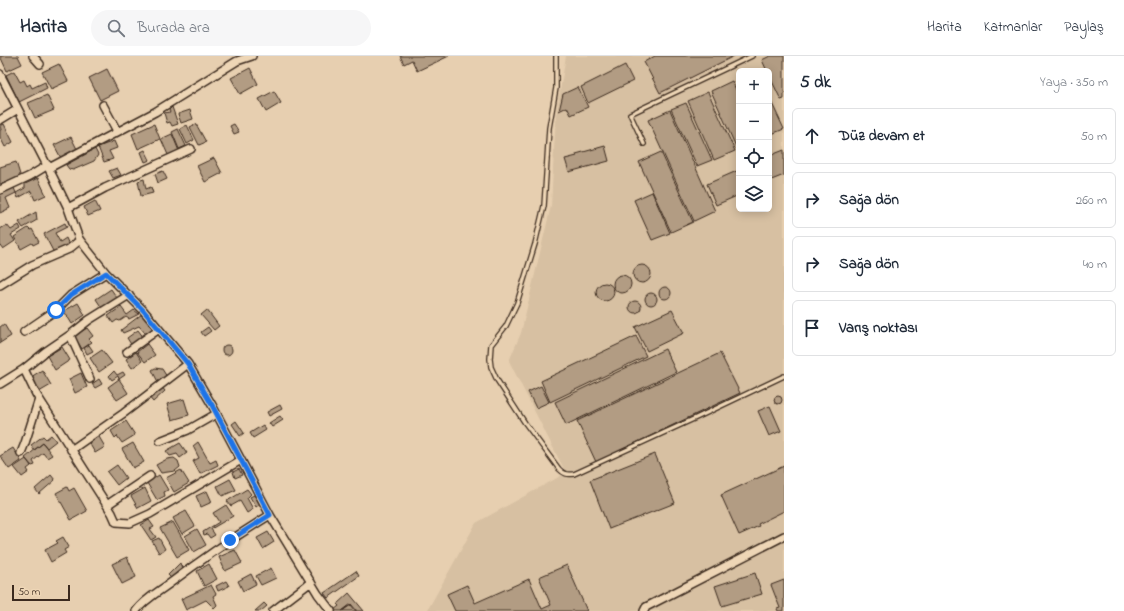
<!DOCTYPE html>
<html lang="tr">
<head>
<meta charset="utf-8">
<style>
  body { margin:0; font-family:"Indie Flower",sans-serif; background:#f6f6f7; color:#1f2937 }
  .controls { position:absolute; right:12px; top:12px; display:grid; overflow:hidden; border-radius:6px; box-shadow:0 2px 10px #0003 }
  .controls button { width:36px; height:36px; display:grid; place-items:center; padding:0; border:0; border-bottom:1px solid #e0e1e3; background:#fff; color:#1f2937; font:20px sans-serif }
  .scale { position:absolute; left:12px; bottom:10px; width:58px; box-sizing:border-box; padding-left:4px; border:2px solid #3b2a1e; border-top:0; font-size:11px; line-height:14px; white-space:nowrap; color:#3b2a1e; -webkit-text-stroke:3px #eed6b6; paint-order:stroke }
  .stop { position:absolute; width:12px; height:12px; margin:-9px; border:3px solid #1a73e8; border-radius:50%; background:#fff }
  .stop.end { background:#1a73e8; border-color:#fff; box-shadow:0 1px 4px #0008 }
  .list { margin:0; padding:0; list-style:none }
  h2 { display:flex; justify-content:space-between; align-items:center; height:52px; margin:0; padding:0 16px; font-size:17px }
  h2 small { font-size:13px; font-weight:400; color:#747a83 }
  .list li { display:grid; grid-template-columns:26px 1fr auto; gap:12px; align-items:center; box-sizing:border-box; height:56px; margin:0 8px 8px; padding:0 8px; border:1px solid #e0e1e3; border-radius:6px }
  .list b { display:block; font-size:15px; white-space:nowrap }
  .list em { font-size:13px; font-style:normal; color:#747a83 }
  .icon { flex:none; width:22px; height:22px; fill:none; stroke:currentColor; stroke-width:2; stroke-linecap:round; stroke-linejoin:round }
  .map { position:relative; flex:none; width:784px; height:555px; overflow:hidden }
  header { display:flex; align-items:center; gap:24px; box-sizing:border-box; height:56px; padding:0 20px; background:#fff; border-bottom:1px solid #e0e1e3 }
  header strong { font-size:19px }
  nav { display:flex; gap:22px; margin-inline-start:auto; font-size:14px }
  .search { width:280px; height:36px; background:#f6f6f7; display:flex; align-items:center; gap:10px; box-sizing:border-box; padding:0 14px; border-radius:22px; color:#747a83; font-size:15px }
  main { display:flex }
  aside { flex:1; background:#fff }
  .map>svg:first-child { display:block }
</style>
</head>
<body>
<header>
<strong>Harita</strong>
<div class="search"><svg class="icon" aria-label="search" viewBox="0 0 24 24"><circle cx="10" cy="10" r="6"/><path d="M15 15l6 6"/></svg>Burada ara</div>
<nav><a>Harita</a><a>Katmanlar</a><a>Paylaş</a></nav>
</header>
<main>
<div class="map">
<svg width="784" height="555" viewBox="0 0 784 555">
  <rect width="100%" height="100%" fill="#e7cfb0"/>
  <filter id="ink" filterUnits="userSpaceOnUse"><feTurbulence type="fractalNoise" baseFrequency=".025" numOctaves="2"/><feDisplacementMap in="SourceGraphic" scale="8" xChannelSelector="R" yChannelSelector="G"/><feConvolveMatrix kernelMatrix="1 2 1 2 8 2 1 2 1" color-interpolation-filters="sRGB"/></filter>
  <g filter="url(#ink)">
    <path fill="#d7c0a2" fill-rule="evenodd" d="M566,0H784V555H427L476,467L566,417L509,305L521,277L551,150L556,58ZM739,15H769V153H739Z"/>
    <path fill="#b29c83" stroke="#3b2a1e" d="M0,0H18L22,8L7,15Z
      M400,0H449L417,15L412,4L404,8Z
      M655,0H734L660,37L644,6Z
      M770,0H784V43L781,44L769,19V15H767L762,4Z
      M59,8L68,25L51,33L42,16Z
      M625,9L633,25L588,47L581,31Z
      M250,12L258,28L240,38L231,22Z
      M107,13L118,35L100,44L89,22Z
      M14,15L20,26L24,24L27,30L30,28L32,32L45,26L47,32L19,46L6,19Z
      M732,25L739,40V92L737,93L711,35Z
      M578,31L588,51L571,59L567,51L559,55L563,38Z
      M274,35L281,47L266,56L259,43Z
      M708,36L735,95L714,104L688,45Z
      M47,39L54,54L35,62L28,47Z
      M769,41L784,73L769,79Z
      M686,47L712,104L697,110L671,53Z
      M172,51L178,68L172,70L170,66L167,67L164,57L170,56L169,54Z
      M190,54L193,63L181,67L178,58Z
      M670,54L715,155L694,165L648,64Z
      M4,68L13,86L5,91L0,81V74H1L0,70Z
      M154,68L160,83L138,93L132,78Z
      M196,68L206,86L199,89L190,71Z
      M234,68L239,76L234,78L230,70Z
      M187,69L194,84L187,88L180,73Z
      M178,73L186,90L179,93L172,76Z
      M172,78L179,95L168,99L161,83Z
      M71,81L77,93L61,102L54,89Z
      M114,85L117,92L109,95L113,103L104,106L98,91Z
      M605,90L609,105L569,116L565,103L577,100L576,98Z
      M95,93L98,99L94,105L73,114L69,113L66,109Z
      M145,94L150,104L145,106L141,96Z
      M784,94V119L769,125V100Z
      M661,96L693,166L671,176L639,106Z
      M214,102L222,117L205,126L197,110Z
      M16,106L21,122L0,128V111Z
      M117,112L121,119L113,122L109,115Z
      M739,114V139L716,149L707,128Z
      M163,115L167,123L158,127L155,118Z
      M38,122L46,139L35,144L31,135L18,142L16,137L25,132V128Z
      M144,123L146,133L151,131L153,137L141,140L138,125Z
      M14,132L16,137L6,142L10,152L0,157V138Z
      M652,136L670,177L652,184L634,144Z
      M95,145L100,155L88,160L84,151Z
      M36,156L37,164L23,172L19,166Z
      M65,167L67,171L55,177L60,186L66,182L69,189L54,197L44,178Z
      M7,169L11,174L19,169L21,173L11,179L15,185L3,193L0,189V173Z
      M28,172L30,174L32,173L39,186L33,189L32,187L21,193L14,181Z
      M633 218a9 9 0 1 1 18 0a9 9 0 1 1-18 0Z
      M613 228a9 9 0 1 1 18 0a9 9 0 1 1-18 0Z
      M596 236a9 9 0 1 1 18 0a9 9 0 1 1-18 0Z
      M659 237a6 6 0 1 1 12 0a6 6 0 1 1-12 0Z
      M111,233L117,242L102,252L96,243Z
      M645 243a6 6 0 1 1 12 0a6 6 0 1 1-12 0Z
      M629 251a6 6 0 1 1 12 0a6 6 0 1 1-12 0Z
      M78,247L85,259L72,268L64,255Z
      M121,251L127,259L134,254L139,258L129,263L126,261L120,265L117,264L113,267L108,260Z
      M207,254L219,270L214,274L201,259Z
      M672,254L684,277L647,295L635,271Z
      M142,258L153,272L146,278L139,270L123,277L121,274Z
      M4,268L11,280L0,287V271Z
      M208,271L211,275L204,280L201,276Z
      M87,272L93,280L89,283L92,286L82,293L74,280Z
      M138,274L144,282L132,290L127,282Z
      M636,280L646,300L550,346L541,325Z
      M147,288L155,299L145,306L137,296Z
      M222 294a5 5 0 1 1 10 0a5 5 0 1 1-10 0Z
      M89,289L93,295L87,298L84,292Z
      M62,291L70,304L55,314L47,300Z
      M665,293L676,316L566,369L555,346Z
      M102,294L112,307L99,316L90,302Z
      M136,296L142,305L132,312L126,303Z
      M720,297L740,337L596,406L577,365Z
      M155,312L162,313L167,321L158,326L152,314Z
      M42,314L51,329L39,336L31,321Z
      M114,315L117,319L123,316L125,319L119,323L118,320L112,324L109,320Z
      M81,317L87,331L75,337L69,323Z
      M99,323L102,328L95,332L92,328Z
      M119,323L128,337L117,344L108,331Z
      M161,330L165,335L153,346L148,340Z
      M541,330L549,346L536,352L528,336Z
      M774 344a4 4 0 1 1 8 0a4 4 0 1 1-8 0Z
      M184,343L189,359L172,364L167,348Z
      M280,349L282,353L269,360L267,356Z
      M770,350L781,375L769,380L758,355Z
      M280,360L283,364L272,371L269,367Z
      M126,365L135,379L122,387L117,380L115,382L111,375Z
      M236,365L244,377L240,380L232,368Z
      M263,369L266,374L253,382L250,377Z
      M51,379L56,385L47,392L43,387L34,394L31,389L43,380L46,383Z
      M98,379L105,391L95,397L88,385Z
      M198,386L210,407L216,404L218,409L200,418L193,405L199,402L193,390Z
      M43,387L52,399L47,402L43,397L33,405L35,409L32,410L25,402Z
      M133,387L144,406L133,412L122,393Z
      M180,387L187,397L180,402L177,398L170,400L166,395Z
      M13,392L21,405L9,413L0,400Z
      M655,398L675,447L609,473L590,424Z
      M174,402L178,405L180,411L175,415L161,417L156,409L167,403Z
      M26,403L31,410L27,413L29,416L22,421L14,411Z
      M117,409L126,422L117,429L107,416Z
      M784,410V455L758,468L759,470L739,479L721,439Z
      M239,413L242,419L235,422L233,416Z
      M181,414L189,427L174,436L166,422Z
      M51,419L55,424L39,438L35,433Z
      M159,419L168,434L164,436L165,440L157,444L147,427Z
      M230,423L236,434L222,440L217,430Z
      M67,431L69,435L74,432L87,455L71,464L56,437Z
      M145,432L151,445L138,452L131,440Z
      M247,433L251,438L247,442L253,453L247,457L240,445L231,450L227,445Z
      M207,435L212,446L201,451L196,440Z
      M254,439L260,448L256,451L250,441Z
      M226,449L233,460L211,473L215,479L210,482L207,478L204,479L203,476L219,466L213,457Z
      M186,455L195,470L182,478L173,462Z
      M149,464L154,471L150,473L156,481L151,484L141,469Z
      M173,466L189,494L177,501L160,472Z
      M197,473L206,489L194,496L185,480Z
      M268,476L274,486L263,493L257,482Z
      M63,481L69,491L64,494L66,497L51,506L45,494L58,487L56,485Z
      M159,482L165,493L159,497L152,485Z
      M235,494L242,507L225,515L219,501Z
      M127,501L136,521L122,528L112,508Z
      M180,507L182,512L171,522L168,519Z
      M209,508L217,523L204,530L197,515Z
      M567,509L587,555H455L447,538L467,529L475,547L529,523L542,553L551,549L539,521Z
      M271,512L276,522L261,529L256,520Z
      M356,515L359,520L328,542L324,537Z
      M755,517L762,538L722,550L715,530Z
      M251,518L256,528L243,535L238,525Z
      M784,524V555H778L777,553L780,552L771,529Z
      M226,525L229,530L218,535L216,530Z
      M211,529L216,538L213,540L217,549L214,552L206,544L186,554L181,543Z
      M349,537L364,555H357L351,548L342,555H335L334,554L339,550L337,548Z
      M264,547L267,550L261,555H255Z
      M351,549L356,555H342Z"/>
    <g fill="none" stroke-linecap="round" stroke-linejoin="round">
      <defs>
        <path id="lane" d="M556,0V32L549,72L544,150L535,188L517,247L506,270L491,289L490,303L491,311L497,324L525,367L559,413C564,418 567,419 574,418L698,361L784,320
          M644,88L630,58L752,0"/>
        <path id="street" d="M33,0L40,8
          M0,18L53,121L68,152L79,183L106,217L143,254L188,308L212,349L270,459L318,538L331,555
          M103,49L117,75
          M0,64L18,53
          M49,112L155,56L237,5L252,0
          M0,134L30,120L48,109
          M68,152L105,132L191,93
          M0,229L32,209L69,193L80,184
          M24,276L56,254L71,239L106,217
          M70,279L45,296L24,313L36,338L112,457L116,466L130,467L150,458L241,404
          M127,296L159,273
          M90,323L70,279L89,264L129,239
          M0,328L24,313
          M160,385L188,374L216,358
          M71,394L124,357L188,308
          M21,397L25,387L39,343
          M107,449L150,420
          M136,555C144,544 158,536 169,528C202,503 236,480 270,459
          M273,555L311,526
          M644,555L646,551L784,480"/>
      </defs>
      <use href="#lane" stroke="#3b2a1e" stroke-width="6"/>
      <use href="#street" stroke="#3b2a1e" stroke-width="10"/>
      <use href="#lane" stroke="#eed6b6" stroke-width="3.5"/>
      <use href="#street" stroke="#eed6b6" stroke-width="7"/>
    </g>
  </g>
  <g fill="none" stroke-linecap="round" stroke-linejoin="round" filter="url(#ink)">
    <path stroke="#1a73e8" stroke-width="5" d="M56,254L71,239L106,217L143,254L188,308L212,349L270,459L230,484"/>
  </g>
</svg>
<div class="controls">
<button>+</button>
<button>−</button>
<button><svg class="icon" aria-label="locate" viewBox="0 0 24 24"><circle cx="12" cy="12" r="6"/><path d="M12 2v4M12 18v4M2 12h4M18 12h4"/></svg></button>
<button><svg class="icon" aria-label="layers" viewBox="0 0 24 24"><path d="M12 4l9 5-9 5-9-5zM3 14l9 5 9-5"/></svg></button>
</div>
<div class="scale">50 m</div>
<div class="stop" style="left:56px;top:254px"></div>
<div class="stop end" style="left:230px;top:484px"></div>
</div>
<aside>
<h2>5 dk<small>Yaya · 350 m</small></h2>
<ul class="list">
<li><svg class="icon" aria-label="ahead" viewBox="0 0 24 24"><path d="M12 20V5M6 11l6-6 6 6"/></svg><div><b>Düz devam et</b></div><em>50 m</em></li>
<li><svg class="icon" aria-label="right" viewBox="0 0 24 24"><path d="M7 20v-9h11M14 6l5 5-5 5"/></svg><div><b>Sağa dön</b></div><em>260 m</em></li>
<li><svg class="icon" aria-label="right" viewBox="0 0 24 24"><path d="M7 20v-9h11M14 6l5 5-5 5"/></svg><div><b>Sağa dön</b></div><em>40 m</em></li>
<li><svg class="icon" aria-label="arrive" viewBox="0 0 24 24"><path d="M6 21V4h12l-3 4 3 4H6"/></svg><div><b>Varış noktası</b></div></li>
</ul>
</aside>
</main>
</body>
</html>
